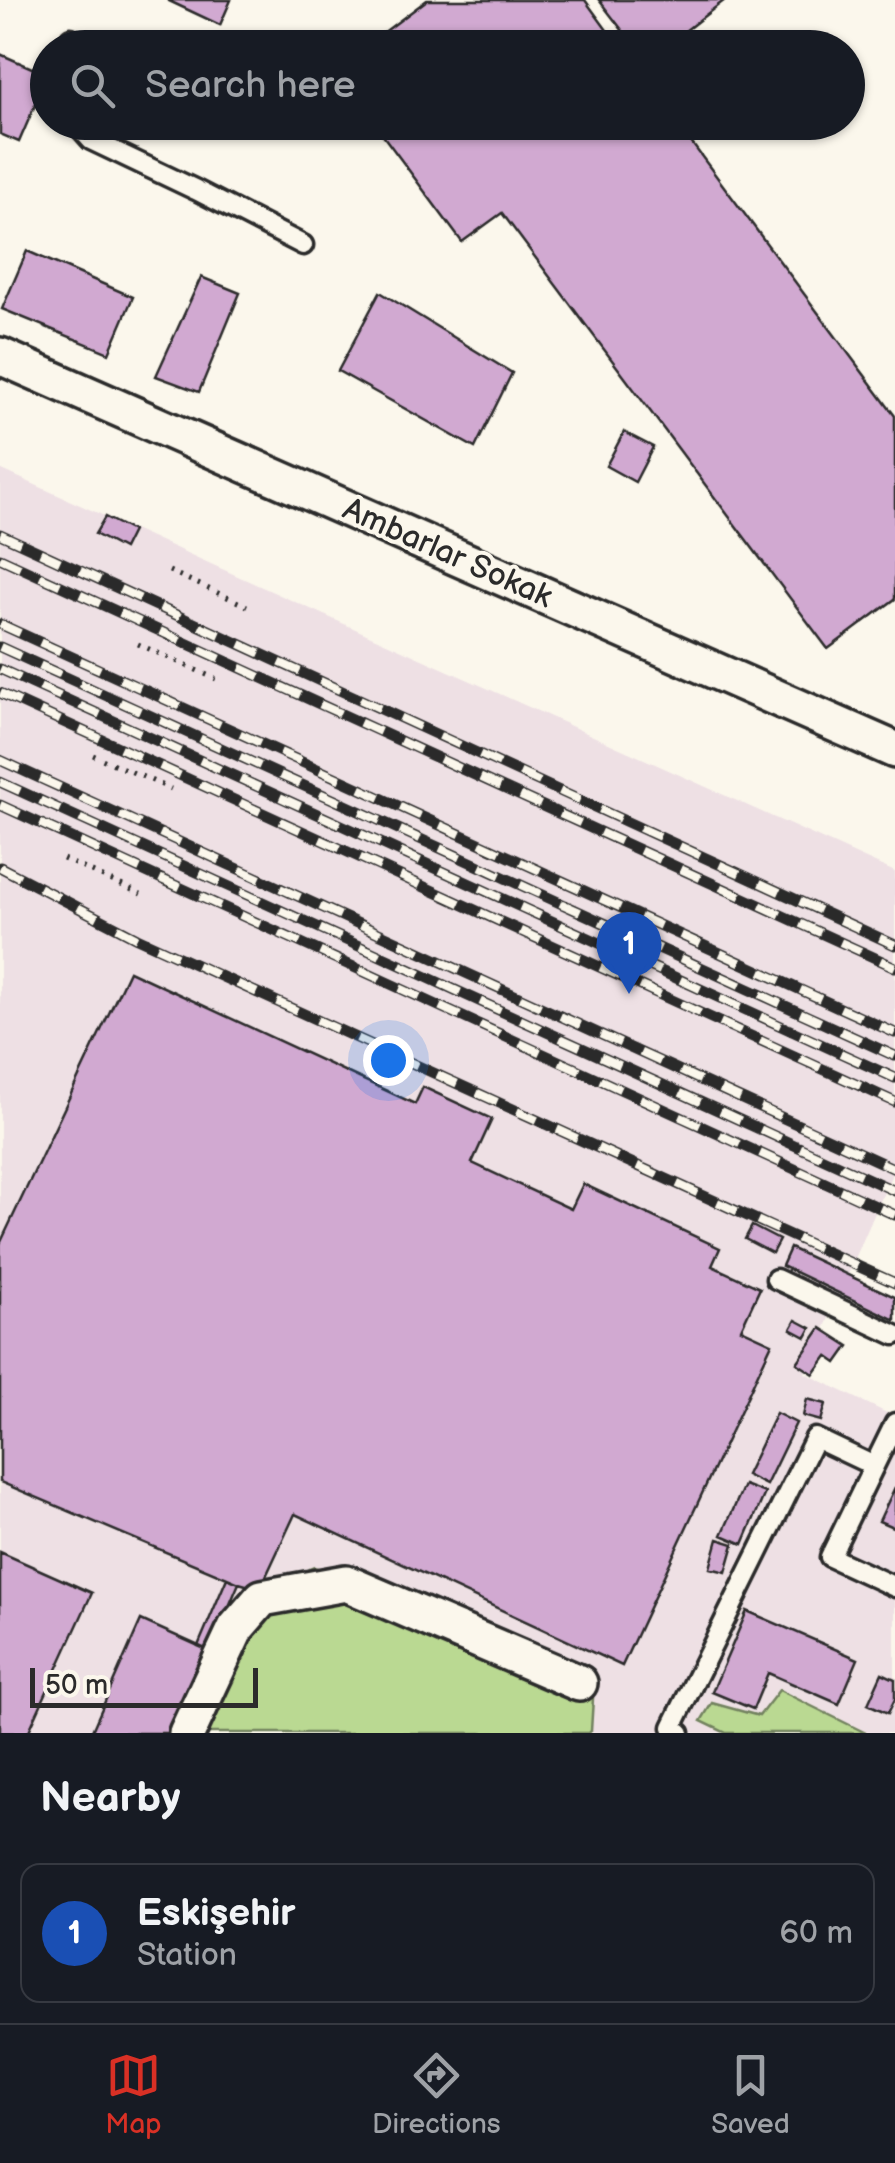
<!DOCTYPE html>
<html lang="en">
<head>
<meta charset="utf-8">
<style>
  body { margin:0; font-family:"Balsamiq Sans",sans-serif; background:#20242c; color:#f1f3f6 }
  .scale { position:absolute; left:30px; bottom:25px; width:228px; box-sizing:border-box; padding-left:10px; border:5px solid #2b2b2b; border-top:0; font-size:28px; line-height:35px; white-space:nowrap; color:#2b2b2b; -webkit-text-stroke:8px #fbf7ec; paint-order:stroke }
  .you { position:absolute; left:388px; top:1060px; width:35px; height:35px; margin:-25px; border:8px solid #fff; border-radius:50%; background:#1a73e8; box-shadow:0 0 0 15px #1a73e833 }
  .badge { display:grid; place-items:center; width:65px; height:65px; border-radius:50%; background:#d93025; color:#fff; font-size:32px; font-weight:700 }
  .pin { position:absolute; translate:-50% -82px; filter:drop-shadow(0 2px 5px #0008) }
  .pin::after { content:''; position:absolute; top:52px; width:35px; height:30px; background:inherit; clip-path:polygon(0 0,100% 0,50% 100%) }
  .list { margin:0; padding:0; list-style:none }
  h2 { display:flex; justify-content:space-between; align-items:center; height:130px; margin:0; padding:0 40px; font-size:42px }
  h2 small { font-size:32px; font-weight:400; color:#9ea1a6 }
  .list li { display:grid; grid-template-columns:65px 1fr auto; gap:30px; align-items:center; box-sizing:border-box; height:140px; margin:0 20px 20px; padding:0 20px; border:2px solid #363941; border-radius:20px }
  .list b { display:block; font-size:38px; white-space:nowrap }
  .list p { margin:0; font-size:32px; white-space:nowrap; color:#9ea1a6 }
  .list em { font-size:32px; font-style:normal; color:#9ea1a6 }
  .icon { flex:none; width:55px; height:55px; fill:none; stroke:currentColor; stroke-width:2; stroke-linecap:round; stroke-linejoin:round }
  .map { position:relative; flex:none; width:895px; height:1733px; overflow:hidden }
  .search { position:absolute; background:#171b24; box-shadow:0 2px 8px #0004; left:30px; right:30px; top:30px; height:110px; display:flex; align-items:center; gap:25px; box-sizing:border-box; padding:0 35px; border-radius:55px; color:#9ea1a6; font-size:38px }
  .sheet { height:290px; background:#171b24 }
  nav { display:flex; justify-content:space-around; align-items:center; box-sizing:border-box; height:140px; border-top:2px solid #363941; background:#171b24; font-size:28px; color:#9ea1a6 }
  nav a { display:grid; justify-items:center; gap:5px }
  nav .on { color:#d93025 }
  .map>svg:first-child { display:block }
</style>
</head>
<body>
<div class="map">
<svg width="895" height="1733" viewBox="0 0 895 1733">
  <rect width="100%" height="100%" fill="#fbf7ec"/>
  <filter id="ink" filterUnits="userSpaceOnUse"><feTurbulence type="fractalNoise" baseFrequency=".01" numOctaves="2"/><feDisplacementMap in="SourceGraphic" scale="20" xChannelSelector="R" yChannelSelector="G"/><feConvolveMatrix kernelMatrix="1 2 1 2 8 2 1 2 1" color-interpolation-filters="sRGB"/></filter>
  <g filter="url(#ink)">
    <path fill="#eee0e4" d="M0,469L895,872V1167L805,1373L895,1417V1733H0Z"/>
    <path fill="#bad992" stroke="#72825e" stroke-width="2.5" d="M314,1567L419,1602L593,1698L591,1731L589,1733H203L277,1583Z
      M779,1690L866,1733H726L701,1721L712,1703L759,1716Z"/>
    <path fill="#d1a9d1" stroke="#2b2b2b" stroke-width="2.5" d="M167,0H231L220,25Z
      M427,0H585L620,48H363Z
      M599,0H725L663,48H636Z
      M0,54L48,75L19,142L0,134Z
      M373,122H676L895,416V599L828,649L502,213L462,242Z
      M27,251L133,297L109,353L2,309Z
      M201,277L240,293L199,392L156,376Z
      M380,292L512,373L475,448L338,371Z
      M624,432L653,447L635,482L606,466Z
      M105,517L132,531L123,549L95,534Z
      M129,971L415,1104L423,1087L492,1119L472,1163L571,1209L583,1184L720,1248L712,1266L760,1288L741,1329L772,1343L622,1666L295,1514L260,1589L239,1583L0,1482V1244Z
      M752,1226L779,1240L772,1253L745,1239Z
      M790,1248L895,1297V1320L782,1266Z
      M796,1320L811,1328L806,1337L791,1329Z
      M821,1328L849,1346L837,1363L827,1356L814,1374L797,1363Z
      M807,1399L826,1404L821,1421L803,1416Z
      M776,1413L796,1423L766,1485L746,1475Z
      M744,1485L765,1493L743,1544L722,1535Z
      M895,1487V1528L879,1521Z
      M718,1539L734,1544L726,1572L710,1568Z
      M0,1552L92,1593L28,1733H0Z
      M227,1578L239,1583L210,1651L198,1646Z
      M747,1611L858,1659L839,1704L768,1673L753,1709L712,1692Z
      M141,1620L221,1656L187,1733H91Z
      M882,1673L895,1679V1699L888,1713L868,1704Z"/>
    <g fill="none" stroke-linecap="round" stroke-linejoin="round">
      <defs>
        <path id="service" d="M68,48L71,38
          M75,122L91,140L196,190L303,245
          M776,1279L895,1335
          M874,1466L830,1557L895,1587
          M680,1733L672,1727L815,1438L874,1466L895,1423"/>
        <path id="minor" d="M0,356L895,750
          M187,1733L236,1628L262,1598L346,1583L579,1683"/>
      </defs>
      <use href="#service" stroke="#2b2b2b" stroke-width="25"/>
      <use href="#minor" stroke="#2b2b2b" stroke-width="42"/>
      <path stroke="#2b2b2b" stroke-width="5" stroke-dasharray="2.5 8" stroke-linecap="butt" d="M169,571L247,606
        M138,644L216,679
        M93,755L171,789
        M63,859L141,894"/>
      <use href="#service" stroke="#fbf7ec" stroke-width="18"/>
      <use href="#minor" stroke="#fbf7ec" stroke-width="35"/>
      <defs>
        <path id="rail" d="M0,534L895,945
          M0,558L895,967
          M0,624L895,1033
          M0,647L895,1056
          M0,669L895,1078
          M0,693L895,1102
          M0,760L895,1169
          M0,782L895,1191
          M0,805L895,1215
          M0,867L137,938L895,1283"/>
      </defs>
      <use href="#rail" stroke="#2b2b2b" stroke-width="11"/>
      <use href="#rail" stroke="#fbf7ec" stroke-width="8" stroke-dasharray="22" stroke-linecap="butt"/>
    </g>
  </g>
  <g text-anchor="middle" stroke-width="8" stroke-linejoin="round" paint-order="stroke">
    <g font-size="32" fill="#2b2b2b" stroke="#fbf7ec">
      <text transform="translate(448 552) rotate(24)" y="11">Ambarlar Sokak</text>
    </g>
  </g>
</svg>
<div class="scale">50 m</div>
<div class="you"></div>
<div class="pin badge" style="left:629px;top:994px;background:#1a4fb4">1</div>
<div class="search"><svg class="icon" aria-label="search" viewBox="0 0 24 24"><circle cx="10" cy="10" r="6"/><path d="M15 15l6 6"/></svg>Search here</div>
</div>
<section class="sheet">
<h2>Nearby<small></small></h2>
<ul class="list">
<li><span class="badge" style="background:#1a4fb4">1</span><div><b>Eskişehir</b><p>Station</p></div><em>60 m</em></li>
</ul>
</section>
<nav>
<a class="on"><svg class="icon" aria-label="map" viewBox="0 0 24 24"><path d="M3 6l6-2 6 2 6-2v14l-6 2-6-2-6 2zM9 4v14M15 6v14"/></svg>Map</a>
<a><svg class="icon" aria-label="directions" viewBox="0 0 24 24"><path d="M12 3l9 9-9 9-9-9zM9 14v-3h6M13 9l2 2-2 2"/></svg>Directions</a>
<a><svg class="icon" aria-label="saved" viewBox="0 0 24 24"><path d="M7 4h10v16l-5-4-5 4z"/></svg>Saved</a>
</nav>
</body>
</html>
